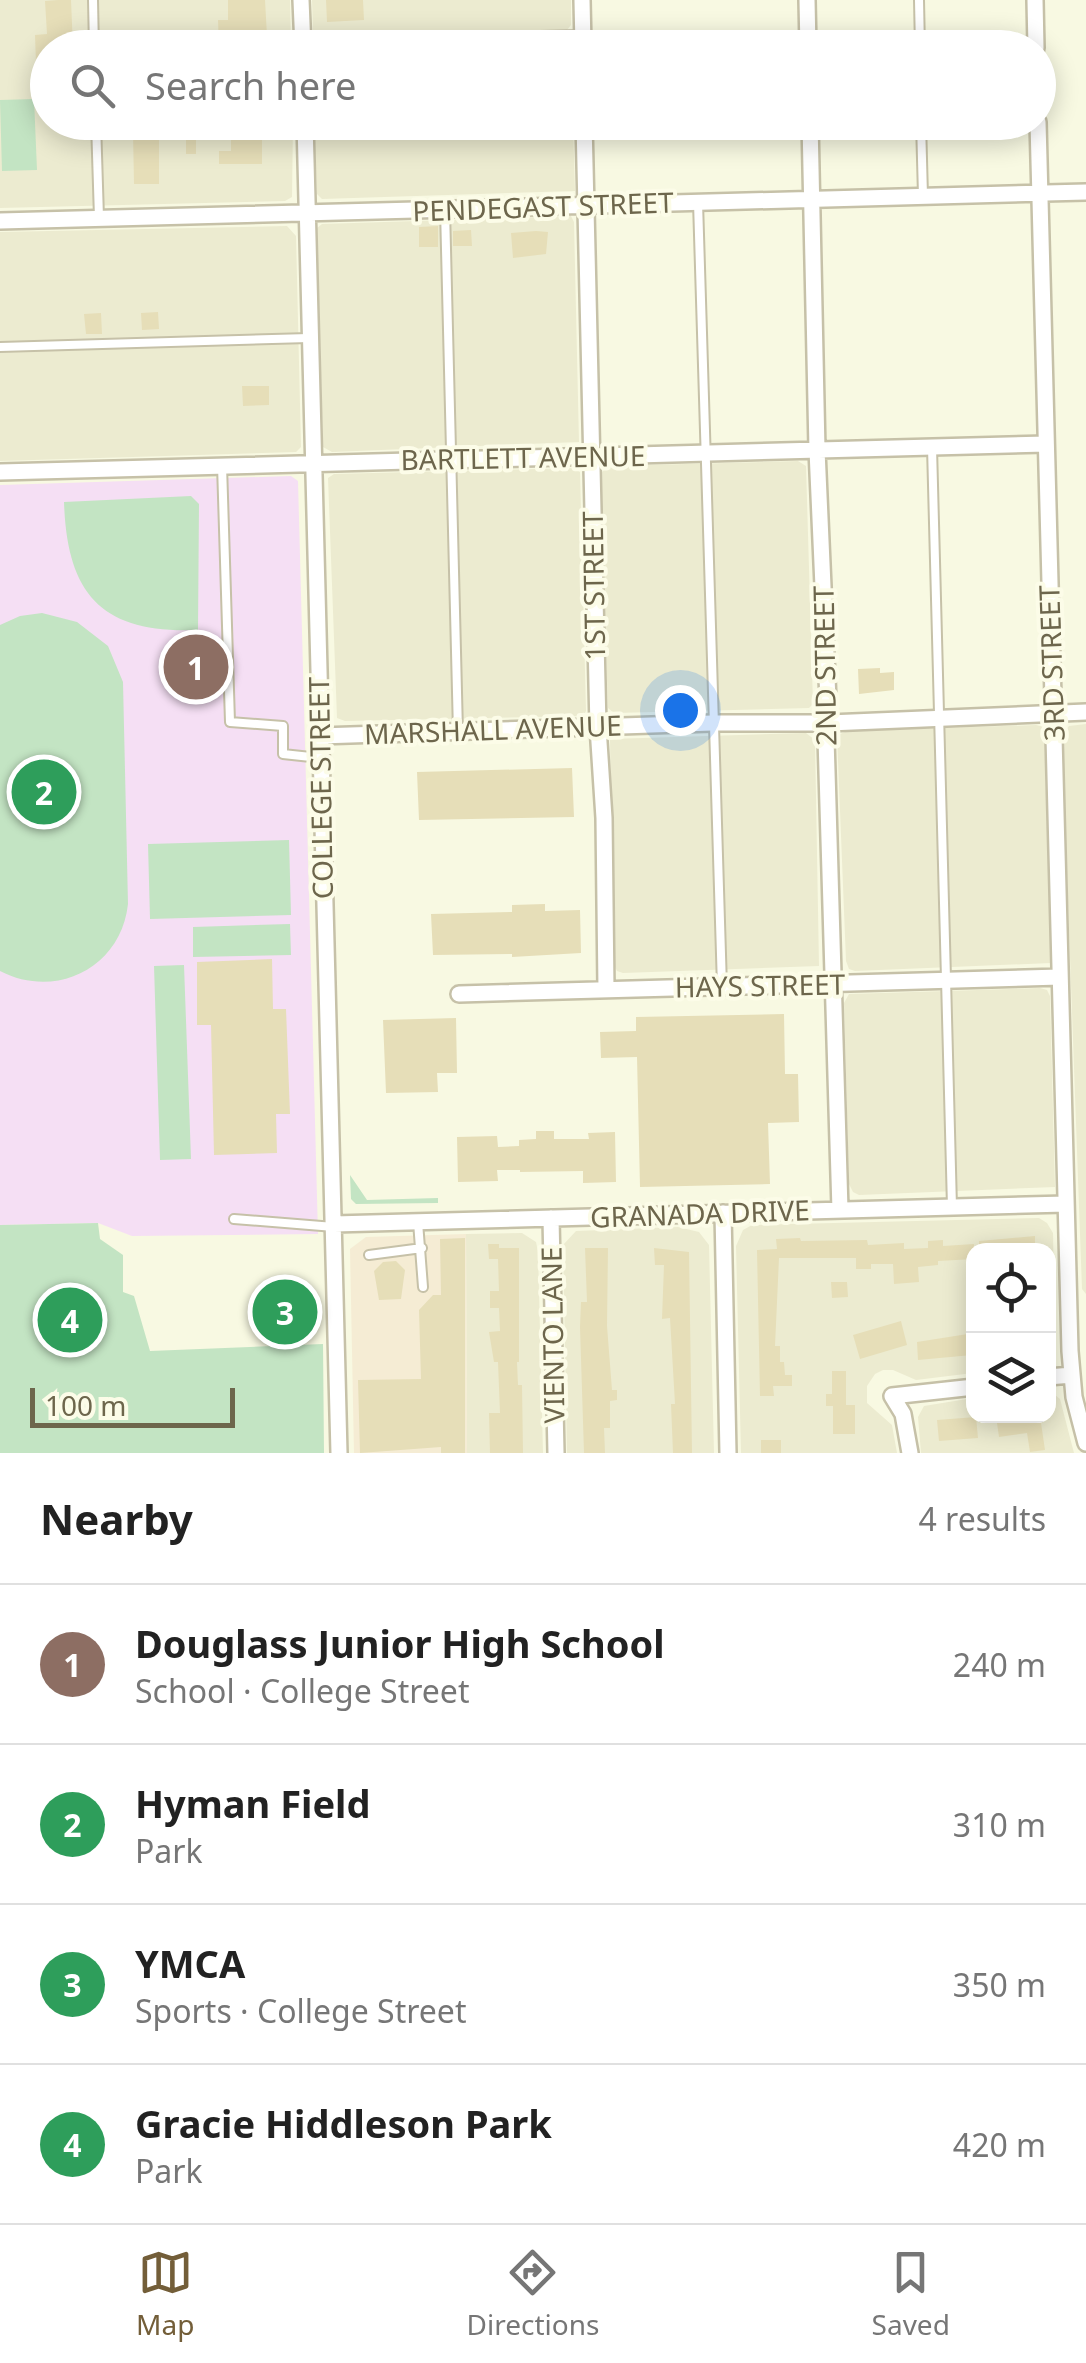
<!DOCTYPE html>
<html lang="en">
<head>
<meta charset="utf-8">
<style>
  body { margin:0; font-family:"Noto Sans",sans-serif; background:#f6f6f6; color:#222 }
  .controls { position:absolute; right:30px; bottom:30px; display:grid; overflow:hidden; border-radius:20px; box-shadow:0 5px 25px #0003 }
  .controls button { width:90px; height:90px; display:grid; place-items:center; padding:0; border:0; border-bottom:2px solid #e0e0e0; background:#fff; color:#222; font:50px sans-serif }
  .scale { position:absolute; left:30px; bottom:25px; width:205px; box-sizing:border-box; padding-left:10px; border:5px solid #6d664c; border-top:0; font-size:28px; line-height:35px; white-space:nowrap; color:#6d664c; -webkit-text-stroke:8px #fcfce8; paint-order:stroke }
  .you { position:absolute; left:680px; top:710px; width:35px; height:35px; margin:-25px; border:8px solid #fff; border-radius:50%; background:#1a73e8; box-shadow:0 0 0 15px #1a73e833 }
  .badge { display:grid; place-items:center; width:65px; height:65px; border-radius:50%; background:#735e39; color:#fff; font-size:32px; font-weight:700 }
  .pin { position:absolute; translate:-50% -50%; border:5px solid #fff; box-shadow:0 2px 10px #0006 }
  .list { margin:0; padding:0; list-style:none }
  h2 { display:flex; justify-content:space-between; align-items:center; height:130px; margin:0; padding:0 40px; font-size:42px }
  h2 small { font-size:32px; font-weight:400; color:#767676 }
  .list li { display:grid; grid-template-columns:65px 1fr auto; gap:30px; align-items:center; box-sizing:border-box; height:160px; padding:0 40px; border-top:2px solid #e0e0e0 }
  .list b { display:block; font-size:38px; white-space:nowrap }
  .list p { margin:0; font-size:32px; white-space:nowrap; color:#767676 }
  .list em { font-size:32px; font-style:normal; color:#767676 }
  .icon { flex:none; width:55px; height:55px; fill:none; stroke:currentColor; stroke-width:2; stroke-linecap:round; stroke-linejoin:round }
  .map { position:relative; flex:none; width:1086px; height:1453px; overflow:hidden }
  .search { position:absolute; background:#fff; box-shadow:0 5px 25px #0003; left:30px; right:30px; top:30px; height:110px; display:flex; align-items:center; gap:25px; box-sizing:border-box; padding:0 35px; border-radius:55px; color:#767676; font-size:38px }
  .sheet { height:770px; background:#fff }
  nav { display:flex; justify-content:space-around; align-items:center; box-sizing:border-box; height:140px; border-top:2px solid #e0e0e0; background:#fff; font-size:28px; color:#767676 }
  nav a { display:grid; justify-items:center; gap:5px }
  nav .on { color:#735e39 }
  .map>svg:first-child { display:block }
</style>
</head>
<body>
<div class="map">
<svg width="1086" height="1453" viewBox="0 0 1086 1453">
  <rect width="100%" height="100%" fill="#f8f9e2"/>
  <path fill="#ecebd0" d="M0,0H290L291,47L48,48V122L293,123L292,197L285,201L0,208Z
    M312,0H571V25L567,30L319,37L313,32Z
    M314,123H573L575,191L322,199L317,194Z
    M571,216L574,222L579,442L332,452L323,447L317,228L322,224Z
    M287,226L296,236L301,447L296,452L0,461V232Z
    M798,461L806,466L813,704L809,708L614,713L608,708L600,474L608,466Z
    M575,468L580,472L586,711L583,716L345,721L337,718L328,478L334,474Z
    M1086,724V1294L1082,1289L1062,735L1069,726Z
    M1036,725L1044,727L1051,963L855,971L849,969L846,961L837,735L848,731Z
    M806,733L815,740L819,966L623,973L617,971L613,963L610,739Z
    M1040,988L1047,990L1050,996L1055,1187L859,1195L853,1192L849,1184L844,1003L849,994Z
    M1039,1218L1047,1223L1053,1233L1055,1339L1054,1352L1049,1362L1048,1250H974L973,1373L916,1380L893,1370H883L875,1374L867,1386V1403L892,1425L897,1453H741L736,1246L743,1230L752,1225Z
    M678,1227L699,1232L709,1245L714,1453H567L563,1245L576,1231Z
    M522,1233L536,1242L538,1252L543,1453H467L466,1234Z
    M1049,1390L1060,1399L1074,1453H921L918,1417L924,1406L973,1398L974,1416H1048Z"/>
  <path fill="#f5ecd4" d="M466,1234L467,1453H354L350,1249L366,1237Z"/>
  <path fill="#f5dff4" d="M291,476L298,481L318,1234L132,1236L98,1223L0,1225V485Z"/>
  <path fill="#c3e4c3" d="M34,99L37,170L2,171L0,100Z
    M191,496L199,504L198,630C102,634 67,595 64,502Z
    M42,613L77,622L108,646L123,682L128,904C121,968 56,1000 0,971V625L20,616Z
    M289,840L291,915L150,919L148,844Z
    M290,924L291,955L193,957V927Z
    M184,965L191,1159L160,1160L154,966Z
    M350,1175L367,1200L438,1198V1203L356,1204L351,1199Z
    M98,1223L100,1239L123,1255V1292L134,1296L150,1351L323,1344L324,1453H0V1225Z"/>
  <path fill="#e6deb8" d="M58,0H71L73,48H48V64H36L35,35L47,34L45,1Z
    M228,0H265L267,36H253L254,48H219L218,20H228Z
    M326,0H363L364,20L327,22Z
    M104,124H123V138H104Z
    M133,132H159V184H134Z
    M231,135H262V164H219V151H231Z
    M186,136H196V154H186Z
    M438,226V247H419V227Z
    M471,230L472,246H453V231Z
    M536,231L548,232L546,254L513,258L511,233Z
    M158,312L159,329L142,330L141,313Z
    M101,313L102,334H86L84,314Z
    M242,386H269V405L243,406Z
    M880,668V673L894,672V690L859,694L858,669Z
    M572,768L574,817L419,820L417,772Z
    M545,904V911L580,910L581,953L512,957V954L433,955L431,914L512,912V905Z
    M272,959L273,1009H286L290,1114H276L277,1153L214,1155L211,1025H197V962Z
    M784,1014L785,1074H798L799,1122L768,1123L770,1184L640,1187L637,1057L601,1058L600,1032L636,1031V1017Z
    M456,1018L457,1073H437L438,1092L386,1093L383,1020Z
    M536,1131H554V1139H589L588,1133L615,1132L616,1182L583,1183V1171L520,1172V1170H497L498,1181L458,1182L457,1137L497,1136L498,1147L519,1146V1140L536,1139Z
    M1035,1236V1250H979V1241Z
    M465,1238V1453H441V1447L360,1453L358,1380L421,1379L419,1310L433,1295H441L440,1239Z
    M800,1238L801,1241L867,1240L868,1245L904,1243V1249L928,1248V1241L943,1240V1246L974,1244V1259L938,1261V1265L918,1267L919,1282L894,1284L893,1264H871V1269H856V1258H779L775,1346H780V1362H784L785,1375H792V1386H773L774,1396H760L757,1250L777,1249L776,1239Z
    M488,1244H499V1248H519V1362H517L518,1385H522L523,1453H490L489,1413H500L498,1362H494L489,1332L500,1331L499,1308H490V1291H499L498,1259H489Z
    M585,1248H608L607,1326L612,1390H617V1400L610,1401V1428H604L605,1453H584L580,1327L581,1302H587Z
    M654,1248L689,1252L692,1453H673L671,1404H675L670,1318L662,1319L664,1265H655Z
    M396,1261L405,1270L401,1299L379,1300L374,1271L383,1262Z
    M831,1282H847L848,1297L832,1298Z
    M901,1321L907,1345L860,1359L853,1335Z
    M974,1333L972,1355L918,1360L917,1342Z
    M832,1371H846V1405H855V1434H833V1406H826V1394H832Z
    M996,1416H1040L1045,1450L1030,1452L1027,1433L999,1437Z
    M976,1417L978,1438L939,1441L937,1420Z
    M761,1440H781V1453H761Z"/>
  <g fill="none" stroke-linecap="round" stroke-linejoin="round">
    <defs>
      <path id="lane" d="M93,0L94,48
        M919,0L920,48
        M96,122L99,218
        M921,122L923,196
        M698,202L722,987
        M445,209L458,732
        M0,347L309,338
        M932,447L952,1207
        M222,465L230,722L283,726V754L320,758
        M234,1219L334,1227
        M418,1222L423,1287
        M369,1255L422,1248"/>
      <path id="street" d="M301,0L303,48
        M582,0L583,46
        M807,0L808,48
        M1035,0L1036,48
        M303,46L583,39
        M305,122L339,1453
        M584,122L598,727L604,818L606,990
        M810,122L817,450L829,723L826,738L840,1210
        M1038,122L1070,1351L1074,1397L1086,1443
        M0,221L1086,192
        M0,472L1046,444
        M320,736L712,723H829L1086,712
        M459,994L1060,977
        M723,1213L728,1453
        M551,1218L556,1453
        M334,1224L1066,1204
        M1048,1377L1072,1375
        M910,1453L903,1414L892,1396L974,1387"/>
    </defs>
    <use href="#lane" stroke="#c6c1a8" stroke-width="12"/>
    <use href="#street" stroke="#c6c1a8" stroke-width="20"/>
    <use href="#lane" stroke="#fff" stroke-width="8"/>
    <use href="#street" stroke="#fff" stroke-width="15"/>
  </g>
  <g text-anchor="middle" stroke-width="8" stroke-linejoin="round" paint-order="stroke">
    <g font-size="28" fill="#6d664c" stroke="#fcfce8">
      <text transform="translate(543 207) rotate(-2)" y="10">PENDEGAST STREET</text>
      <text transform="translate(523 458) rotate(-1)" y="10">BARTLETT AVENUE</text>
      <text transform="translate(594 586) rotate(-91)" y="10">1ST STREET</text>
      <text transform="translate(1052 663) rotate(-92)" y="10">3RD STREET</text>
      <text transform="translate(825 666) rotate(-91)" y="10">2ND STREET</text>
      <text transform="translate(493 730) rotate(-2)" y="10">MARSHALL AVENUE</text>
      <text transform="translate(321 788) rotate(-91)" y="10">COLLEGE STREET</text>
      <text transform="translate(760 986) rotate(-1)" y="10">HAYS STREET</text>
      <text transform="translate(700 1214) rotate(-2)" y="10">GRANADA DRIVE</text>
      <text transform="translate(553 1335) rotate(-91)" y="10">VIENTO LANE</text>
    </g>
  </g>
</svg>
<div class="controls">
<button><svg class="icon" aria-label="locate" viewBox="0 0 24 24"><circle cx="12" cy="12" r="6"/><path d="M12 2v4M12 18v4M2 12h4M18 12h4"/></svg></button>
<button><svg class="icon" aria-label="layers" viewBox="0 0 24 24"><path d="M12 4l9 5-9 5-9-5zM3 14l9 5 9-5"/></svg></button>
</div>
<div class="scale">100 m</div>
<div class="you"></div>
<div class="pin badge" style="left:196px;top:667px;background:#8d6e63">1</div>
<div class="pin badge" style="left:44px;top:792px;background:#2e9e5b">2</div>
<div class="pin badge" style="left:285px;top:1312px;background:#2e9e5b">3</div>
<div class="pin badge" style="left:70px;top:1320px;background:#2e9e5b">4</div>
<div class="search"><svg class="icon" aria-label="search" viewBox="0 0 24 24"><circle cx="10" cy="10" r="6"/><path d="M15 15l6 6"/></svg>Search here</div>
</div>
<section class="sheet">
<h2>Nearby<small>4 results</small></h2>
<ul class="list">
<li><span class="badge" style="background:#8d6e63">1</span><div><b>Douglass Junior High School</b><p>School · College Street</p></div><em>240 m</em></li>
<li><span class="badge" style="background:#2e9e5b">2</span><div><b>Hyman Field</b><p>Park</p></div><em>310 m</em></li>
<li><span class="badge" style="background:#2e9e5b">3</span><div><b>YMCA</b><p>Sports · College Street</p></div><em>350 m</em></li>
<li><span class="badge" style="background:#2e9e5b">4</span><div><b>Gracie Hiddleson Park</b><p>Park</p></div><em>420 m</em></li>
</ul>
</section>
<nav>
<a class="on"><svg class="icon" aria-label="map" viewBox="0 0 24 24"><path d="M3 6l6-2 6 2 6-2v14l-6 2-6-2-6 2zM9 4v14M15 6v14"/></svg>Map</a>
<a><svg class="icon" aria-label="directions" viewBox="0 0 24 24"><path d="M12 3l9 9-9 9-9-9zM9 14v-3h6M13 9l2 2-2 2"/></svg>Directions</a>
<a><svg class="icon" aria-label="saved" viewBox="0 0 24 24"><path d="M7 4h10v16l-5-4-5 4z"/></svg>Saved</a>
</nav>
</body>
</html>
